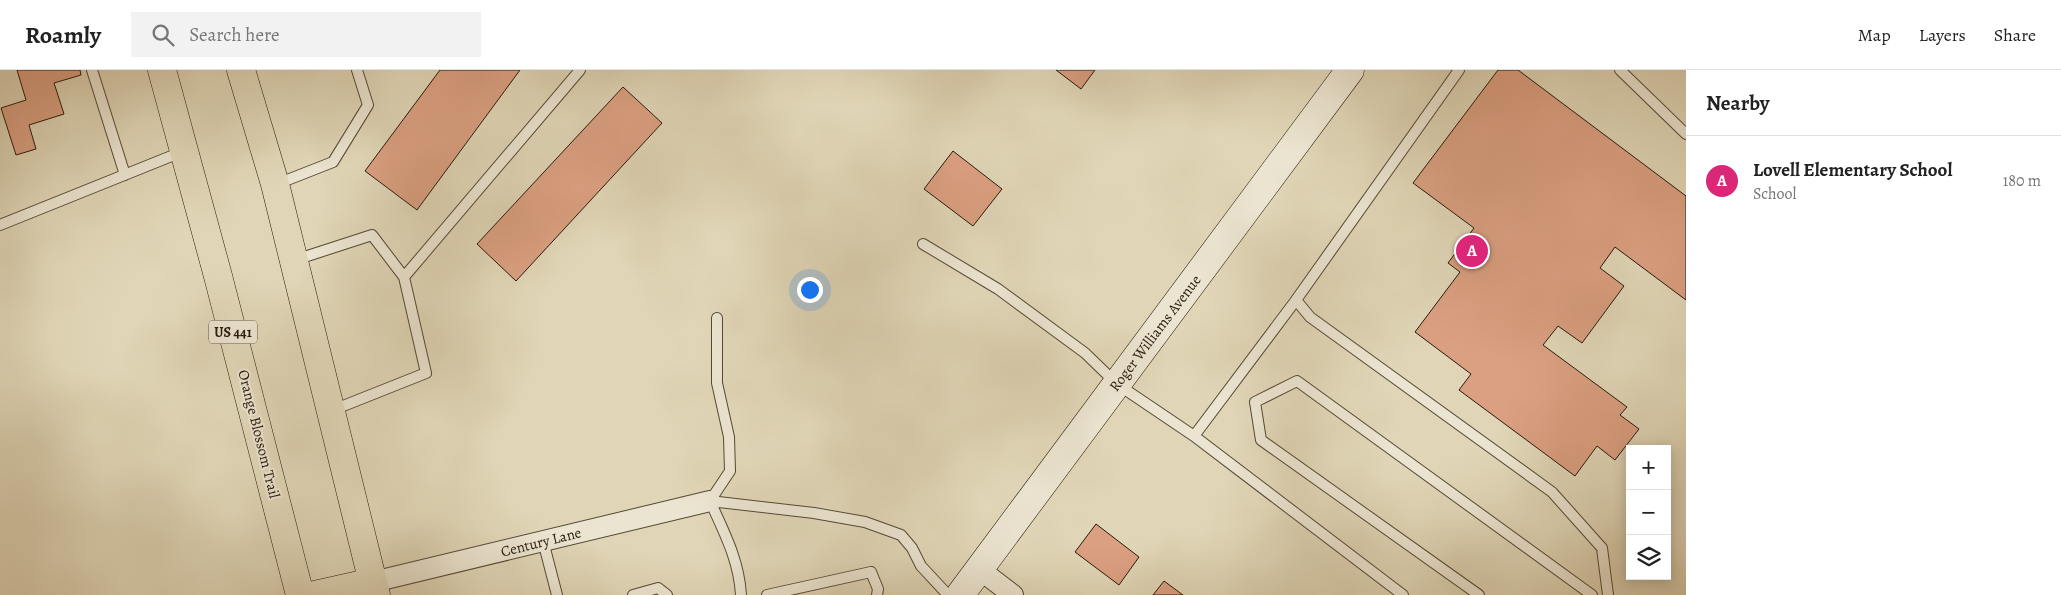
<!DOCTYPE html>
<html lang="en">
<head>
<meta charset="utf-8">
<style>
  body { margin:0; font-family:Alegreya,serif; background:#f2f2f2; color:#222 }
  .controls { position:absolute; right:15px; bottom:15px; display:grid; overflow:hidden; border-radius:0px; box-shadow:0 2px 12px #0003 }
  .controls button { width:45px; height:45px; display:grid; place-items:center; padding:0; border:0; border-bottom:1px solid #e0e0e0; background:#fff; color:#222; font:25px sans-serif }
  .you { position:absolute; left:809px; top:219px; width:18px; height:18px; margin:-12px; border:4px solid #fff; border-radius:50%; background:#1a73e8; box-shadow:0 0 0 8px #1a73e833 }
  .badge { display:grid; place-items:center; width:32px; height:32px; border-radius:50%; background:#db2777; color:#fff; font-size:16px; font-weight:700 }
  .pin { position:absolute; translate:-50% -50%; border:2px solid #fff; box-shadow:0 1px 5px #0006 }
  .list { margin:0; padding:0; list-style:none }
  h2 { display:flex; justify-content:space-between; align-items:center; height:65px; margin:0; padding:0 20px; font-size:21px }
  h2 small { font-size:16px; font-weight:400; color:#767676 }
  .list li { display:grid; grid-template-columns:32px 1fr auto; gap:15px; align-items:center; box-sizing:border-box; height:90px; padding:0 20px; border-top:1px solid #e0e0e0 }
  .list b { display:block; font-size:19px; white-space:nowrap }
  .list p { margin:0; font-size:16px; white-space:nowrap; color:#767676 }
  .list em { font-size:16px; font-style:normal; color:#767676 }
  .icon { flex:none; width:28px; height:28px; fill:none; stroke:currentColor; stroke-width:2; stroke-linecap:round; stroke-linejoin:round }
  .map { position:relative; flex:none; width:1686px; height:525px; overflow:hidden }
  header { display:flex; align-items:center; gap:30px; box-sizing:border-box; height:70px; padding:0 25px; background:#fff; border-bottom:1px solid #e0e0e0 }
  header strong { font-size:24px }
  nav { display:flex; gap:28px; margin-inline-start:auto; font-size:18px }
  .search { width:350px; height:45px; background:#f2f2f2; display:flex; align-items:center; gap:12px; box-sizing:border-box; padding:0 18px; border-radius:0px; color:#767676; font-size:19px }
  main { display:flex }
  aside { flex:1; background:#fff }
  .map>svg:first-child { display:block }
</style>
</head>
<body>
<header>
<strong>Roamly</strong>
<div class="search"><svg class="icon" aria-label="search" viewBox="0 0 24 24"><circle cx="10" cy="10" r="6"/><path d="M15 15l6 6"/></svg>Search here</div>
<nav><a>Map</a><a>Layers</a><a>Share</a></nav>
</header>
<main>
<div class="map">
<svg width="1686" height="525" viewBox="0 0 1686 525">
  <rect width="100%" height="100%" fill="#e0d6b7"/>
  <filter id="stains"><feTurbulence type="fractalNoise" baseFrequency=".004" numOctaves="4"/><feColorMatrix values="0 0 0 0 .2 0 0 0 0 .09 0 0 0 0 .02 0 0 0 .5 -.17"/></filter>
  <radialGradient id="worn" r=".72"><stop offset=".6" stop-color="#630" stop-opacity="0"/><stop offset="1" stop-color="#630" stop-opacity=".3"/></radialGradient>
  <path fill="#dba082" stroke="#261a0a" d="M17,0H80L81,5L54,13L64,44L29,55L36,79L16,85L1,38L26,30Z
    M440,0H520L417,140L365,101Z
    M1056,0H1095L1081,19Z
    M1498,0H1518L1686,126V230L1615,177L1600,198L1624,216L1582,273L1558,256L1543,275L1627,337L1620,345L1639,359L1615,390L1597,376L1575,406L1459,320L1471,304L1415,262L1460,202L1448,193L1474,158L1413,113Z
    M623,17L662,53L516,211L477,174Z
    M953,81L1002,119L973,156L924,119Z
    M1096,454L1139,487L1119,515L1075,482Z
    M1164,511L1183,525H1153Z"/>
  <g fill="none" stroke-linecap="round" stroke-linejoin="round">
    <defs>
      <path id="lane" d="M92,0L125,105
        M1459,0L1296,230L1310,247L1552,422L1602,478L1608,525
        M1620,0L1686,64
        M277,114L333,92L368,35L357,0
        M0,155L184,81
        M923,174L998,219L1085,283L1117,314L1194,366L1403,525
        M295,190L372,165L404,207L580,0
        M333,340L426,303L404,207
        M1194,366L1296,230
        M710,431L814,443L865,452L901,465L912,478L921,496L948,525
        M710,431L730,401L729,367L717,313V248
        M710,431C724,462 739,490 741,525
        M543,471L557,525
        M633,525L658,518L667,525
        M767,525L871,502L878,519L877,525
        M1479,525L1261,370L1255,332L1297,311L1592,525"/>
      <path id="street" d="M979,499L1013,525
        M373,512L710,431"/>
      <path id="secondary" d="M960,525L1350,0"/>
      <path id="primary" d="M162,0L218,206L300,525
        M241,0L275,114L376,525
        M315,525L373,512"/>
    </defs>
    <use href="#lane" stroke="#544935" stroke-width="12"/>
    <use href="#street" stroke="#544935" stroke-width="22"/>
    <use href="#secondary" stroke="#261a0a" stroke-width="29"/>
    <use href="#primary" stroke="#261a0a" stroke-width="29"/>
    <use href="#lane" stroke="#ebe4d0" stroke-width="10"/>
    <use href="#street" stroke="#ebe4d0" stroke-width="20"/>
    <use href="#secondary" stroke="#ebe4d0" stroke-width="28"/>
    <use href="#primary" stroke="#e0d6b7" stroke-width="28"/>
  </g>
  <g text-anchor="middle" stroke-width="4" stroke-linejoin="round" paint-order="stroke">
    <rect fill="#ebe4d0" stroke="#615745" stroke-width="1" x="209" y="250.5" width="48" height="23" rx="4"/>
    <g font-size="14" font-weight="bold" fill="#261a0a">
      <text x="233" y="267">US 441</text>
    </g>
    <g font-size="15" fill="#261a0a" stroke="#ebe4d0">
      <text transform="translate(1155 263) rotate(-53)" y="5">Roger Williams Avenue</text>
      <text transform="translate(259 364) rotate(76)" y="5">Orange Blossom Trail</text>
      <text transform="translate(541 472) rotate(-14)" y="5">Century Lane</text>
    </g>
  </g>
  <rect width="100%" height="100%" filter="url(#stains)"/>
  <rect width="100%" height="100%" fill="url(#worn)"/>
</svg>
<div class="controls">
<button>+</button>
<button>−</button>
<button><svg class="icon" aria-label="layers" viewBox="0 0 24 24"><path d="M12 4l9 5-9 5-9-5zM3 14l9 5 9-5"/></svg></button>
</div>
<div class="you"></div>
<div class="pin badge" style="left:1472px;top:181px">A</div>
</div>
<aside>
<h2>Nearby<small></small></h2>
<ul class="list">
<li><span class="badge">A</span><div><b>Lovell Elementary School</b><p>School</p></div><em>180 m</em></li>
</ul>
</aside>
</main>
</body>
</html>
